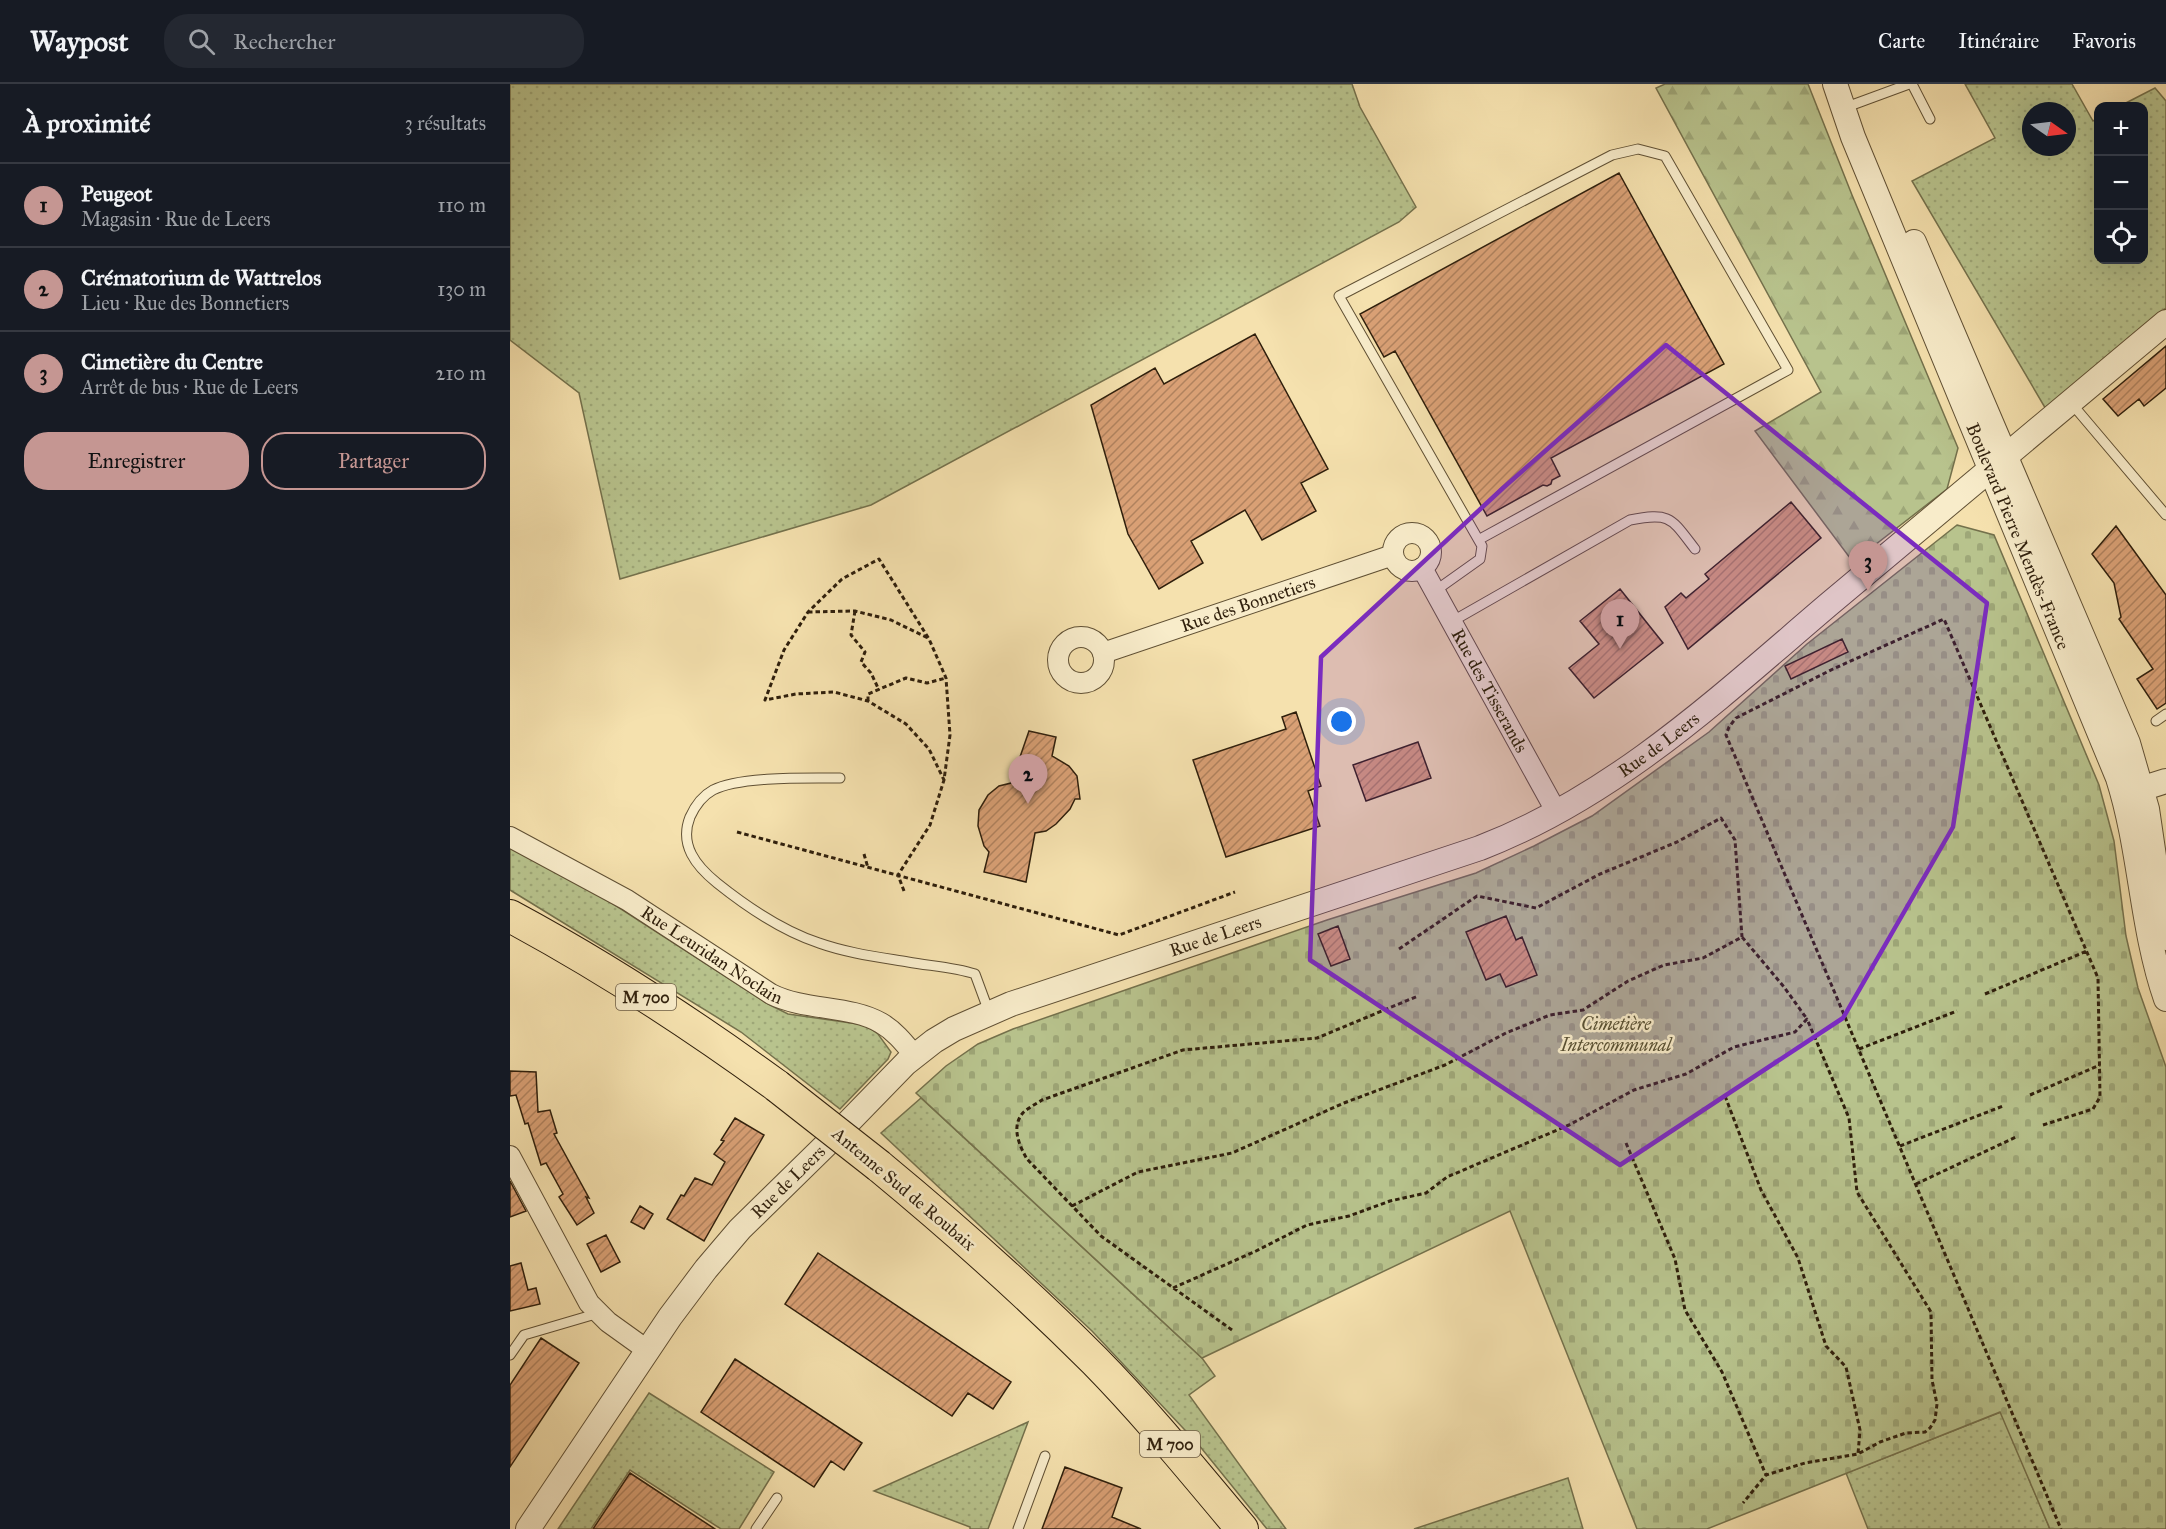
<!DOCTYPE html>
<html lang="fr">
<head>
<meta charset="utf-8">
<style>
  body { margin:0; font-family:"IM FELL Great Primer",serif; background:#242831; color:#f1f3f6 }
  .controls { position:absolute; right:18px; top:18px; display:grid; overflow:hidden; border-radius:12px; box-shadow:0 6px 24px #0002 }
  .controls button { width:54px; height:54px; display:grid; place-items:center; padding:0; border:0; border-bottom:2px solid #363941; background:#171b24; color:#f1f3f6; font:30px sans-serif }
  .compass { position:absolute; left:1512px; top:18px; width:54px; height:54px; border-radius:50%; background:#171b24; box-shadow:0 6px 24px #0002; rotate:104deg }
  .you { position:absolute; left:832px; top:638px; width:21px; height:21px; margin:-15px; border:4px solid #fff; border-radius:50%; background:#1a73e8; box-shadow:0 0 0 9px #1a73e833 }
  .badge { display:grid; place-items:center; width:39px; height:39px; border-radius:50%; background:#c59692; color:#111; font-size:20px; font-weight:700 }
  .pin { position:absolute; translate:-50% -50px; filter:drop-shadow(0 2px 3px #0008) }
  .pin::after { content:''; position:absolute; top:32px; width:21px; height:18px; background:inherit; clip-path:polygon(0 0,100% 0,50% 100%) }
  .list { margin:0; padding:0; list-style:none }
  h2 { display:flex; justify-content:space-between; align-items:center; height:78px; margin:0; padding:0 24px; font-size:26px }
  h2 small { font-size:20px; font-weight:400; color:#9ea1a6 }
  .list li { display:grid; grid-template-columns:39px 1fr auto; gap:18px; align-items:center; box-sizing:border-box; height:84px; padding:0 24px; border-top:2px solid #363941 }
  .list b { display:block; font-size:22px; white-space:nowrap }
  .list p { margin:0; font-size:20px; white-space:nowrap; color:#9ea1a6 }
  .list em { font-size:20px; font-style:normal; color:#9ea1a6 }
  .actions { display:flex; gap:12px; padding:18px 24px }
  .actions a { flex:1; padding:14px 0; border:2px solid #c59692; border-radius:24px; text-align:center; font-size:21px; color:#c59692 }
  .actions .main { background:#c59692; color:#111 }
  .icon { flex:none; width:33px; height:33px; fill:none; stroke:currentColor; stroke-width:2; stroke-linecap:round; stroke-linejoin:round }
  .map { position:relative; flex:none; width:1656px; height:1445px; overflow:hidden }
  header { display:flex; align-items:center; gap:36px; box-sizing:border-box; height:84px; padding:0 30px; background:#171b24; border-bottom:2px solid #363941 }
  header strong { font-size:28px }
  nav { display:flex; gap:33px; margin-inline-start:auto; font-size:21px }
  .search { width:420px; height:54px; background:#242831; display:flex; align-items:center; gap:15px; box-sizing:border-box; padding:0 21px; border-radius:24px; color:#9ea1a6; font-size:22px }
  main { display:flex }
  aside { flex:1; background:#171b24 }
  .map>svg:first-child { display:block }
</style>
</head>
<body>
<header>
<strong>Waypost</strong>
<div class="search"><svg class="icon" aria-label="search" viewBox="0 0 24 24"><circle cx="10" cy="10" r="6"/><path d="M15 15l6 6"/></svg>Rechercher</div>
<nav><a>Carte</a><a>Itinéraire</a><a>Favoris</a></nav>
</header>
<main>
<aside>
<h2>À proximité<small>3 résultats</small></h2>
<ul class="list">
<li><span class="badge">1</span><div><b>Peugeot</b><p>Magasin · Rue de Leers</p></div><em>110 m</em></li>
<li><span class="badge">2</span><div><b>Crématorium de Wattrelos</b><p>Lieu · Rue des Bonnetiers</p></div><em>130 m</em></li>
<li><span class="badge">3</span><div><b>Cimetière du Centre</b><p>Arrêt de bus · Rue de Leers</p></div><em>210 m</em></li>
</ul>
<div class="actions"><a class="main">Enregistrer</a><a>Partager</a></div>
</aside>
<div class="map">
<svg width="1656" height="1445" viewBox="0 0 1656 1445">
  <defs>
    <pattern id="grass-dots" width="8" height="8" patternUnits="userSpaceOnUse" patternTransform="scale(1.5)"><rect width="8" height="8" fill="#b8c38d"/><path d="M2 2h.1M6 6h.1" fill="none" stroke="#9ea778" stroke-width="1.8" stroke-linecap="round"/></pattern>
    <pattern id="forest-firs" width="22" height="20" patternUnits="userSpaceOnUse" patternTransform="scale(1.5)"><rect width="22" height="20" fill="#b8c38d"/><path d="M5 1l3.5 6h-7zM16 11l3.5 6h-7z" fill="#9ea778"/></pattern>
    <pattern id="cemetery-stones" width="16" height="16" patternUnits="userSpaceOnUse" patternTransform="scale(1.5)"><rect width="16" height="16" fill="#b8c38d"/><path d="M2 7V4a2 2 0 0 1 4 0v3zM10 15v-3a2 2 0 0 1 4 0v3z" fill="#9ea778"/></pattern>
    <pattern id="building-hatch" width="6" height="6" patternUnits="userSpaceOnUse" patternTransform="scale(1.5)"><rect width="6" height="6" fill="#d9a075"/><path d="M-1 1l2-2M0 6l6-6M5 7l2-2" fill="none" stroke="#b0825e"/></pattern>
  </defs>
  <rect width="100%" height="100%" fill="#f5e1ae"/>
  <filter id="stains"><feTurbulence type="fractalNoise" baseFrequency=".00333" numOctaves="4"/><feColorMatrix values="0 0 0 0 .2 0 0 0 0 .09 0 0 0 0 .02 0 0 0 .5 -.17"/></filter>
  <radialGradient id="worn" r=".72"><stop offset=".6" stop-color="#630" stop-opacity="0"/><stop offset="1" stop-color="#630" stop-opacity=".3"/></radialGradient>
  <path fill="url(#grass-dots)" stroke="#74714c" stroke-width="1.5" fill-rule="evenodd" d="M0,0H842L850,23L906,123L889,138L361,421L110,495L69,309L0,256Z
    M1455,0H1562L1583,37L1588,34V176H1634V22H1610L1645,4L1656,17V224L1537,327L1402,97L1485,54ZM1521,27H1557V63H1521Z
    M0,763L94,814L258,920L278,930L355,941L368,950L381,968L378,975L330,1025L231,948L0,806Z
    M411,1014L692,1274L705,1292L679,1311L776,1445H757L688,1360L582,1247L371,1049Z
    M139,1309L264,1388L229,1445H211L120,1386L81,1445H48Z
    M1491,1328L1540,1445H1358L1336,1389Z
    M518,1338L478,1445H460V1443L364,1407Z
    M1058,1394L1073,1445H904Z"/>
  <path fill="url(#forest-firs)" stroke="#74714c" stroke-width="1.5" d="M1155,0H1298L1342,111L1448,364L1437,405L1343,478L1245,347L1311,308L1146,4Z"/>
  <path fill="url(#cemetery-stones)" stroke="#74714c" stroke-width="1.5" d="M1447,441L1484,451L1589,701L1604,757L1616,852L1628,904L1656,983V1445H1540L1490,1328L1197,1445H1127L1000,1127L692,1274L406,1009L436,982L468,960L503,945L817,836L966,789L1024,762L1082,732L1199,648L1297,560Z"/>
  <path fill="url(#building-hatch)" stroke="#2f1f0c" stroke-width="1.5" d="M1109,89L1214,280L1041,374L1050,392L1042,396L1041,400L1037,402L1033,401L977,432L885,267L874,273L850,230Z
    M745,250L818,385L791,399L806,427L752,456L735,426L681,457L693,479L649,505L618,450L581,321L645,284L654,300Z
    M1656,262V304L1634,322L1629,315L1608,332L1593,315Z
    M1281,418L1311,454L1178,565L1155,523L1171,509L1176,514L1199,495L1195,490Z
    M1606,442L1656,511V619L1647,625L1627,595L1643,585L1609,535L1611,533L1604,499L1582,470Z
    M1110,505L1153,559L1084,614L1059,584L1089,560L1070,537Z
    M1332,555L1338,568L1281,595L1275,582Z
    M786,628L811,702L798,707L810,742L716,773L683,676L776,645L772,633Z
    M519,647L546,653L542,672L559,682L567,692L570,715H565L560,725L546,740L536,747L525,749L516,798L474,788L479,768L474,762L468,742L469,726L478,711L489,702L501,699Z
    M908,658L921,694L856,717L843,681Z
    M996,832L1006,856L1012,853L1027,891L996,903L990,890L976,896L956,848Z
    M828,842L840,875L821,882L808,850Z
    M0,987L26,988L28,1028L40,1026L47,1049L44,1050L79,1114L76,1113L84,1129L67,1141L49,1113L53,1110L36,1079L31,1081L18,1039L15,1040L6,1011L0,1012Z
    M225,1034L254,1051L194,1157L157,1135L171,1111L174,1112L185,1094L202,1101L215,1078L204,1070L214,1057L211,1056Z
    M0,1097L16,1127L0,1133Z
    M130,1122L143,1130L134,1145L121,1138Z
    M96,1151L110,1178L91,1188L77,1160Z
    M308,1169L501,1298L483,1325L458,1309L442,1332L275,1220Z
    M11,1179L18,1206L26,1204L30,1220L0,1227V1182Z
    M31,1254L69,1279L0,1383V1301Z
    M225,1275L352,1359L334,1386L321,1377L304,1403L191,1328Z
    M555,1383L612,1404L602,1433L631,1445H532Z
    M120,1389L205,1445H83Z"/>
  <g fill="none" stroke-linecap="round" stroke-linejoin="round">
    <defs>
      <path id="service" d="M1402,0L1420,35
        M1342,21L1399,0
        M1562,320L1656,431
        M925,507L970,475L972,462L829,212L1102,71L1128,65L1155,72L1278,286L970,455
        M941,538L1120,436C1161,428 1161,434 1185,465
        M1646,637L1656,630
        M330,694C299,694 229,692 203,706C192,712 185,722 180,733C169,761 186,782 207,799C237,823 272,847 309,859C337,869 368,873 398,878C420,882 444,883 465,890L479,928
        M0,1271L14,1251L89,1229
        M246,1445L267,1414
        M508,1445L535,1372"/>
      <g id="minor">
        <circle cx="902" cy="468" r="19"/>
        <path id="s1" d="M912,484L1047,729"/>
        <circle cx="571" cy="576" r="23"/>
        <path id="s2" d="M593,569L883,471"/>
        <path id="s3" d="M0,753L117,816L261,910C295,927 340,921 371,939C385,947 395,960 405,972"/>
        <path d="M0,1072L79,1219L98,1238L137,1266"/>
      </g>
      <g id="tertiary">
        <path id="s4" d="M1325,0L1343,53L1608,694C1631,766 1631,843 1656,915"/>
        <path d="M1404,158L1618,659L1637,725L1656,854"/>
        <path d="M1618,709L1656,697"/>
        <path id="s5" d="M18,1445L160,1233L196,1185L230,1145L325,1052L396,979L424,957L444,945L501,920L970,764C1105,712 1210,613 1318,521C1431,427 1543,332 1656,238"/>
      </g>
      <path id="trunk" d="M0,832C93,882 182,940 267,1002
        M369,1082C444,1144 516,1208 585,1277C637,1330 684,1388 732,1445"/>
    </defs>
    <use href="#service" stroke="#605034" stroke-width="11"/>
    <use href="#minor" stroke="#605034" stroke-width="22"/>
    <use href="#tertiary" stroke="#605034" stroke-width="26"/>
    <use href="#trunk" stroke="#2f1f0c" stroke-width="34"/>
    <path stroke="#2f1f0c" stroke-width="3" stroke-dasharray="4.5 3" stroke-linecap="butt" d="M345,527L341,551L355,568L351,578L361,589L369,606
      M298,528L345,527L381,536L418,554
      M358,617V610L396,594L417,599L436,594
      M227,748L609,851L725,808
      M354,770L358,784
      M394,807L388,791L420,741L434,696L440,651L436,594L419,555L369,475L332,495L298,528L274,566L255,616L286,610L324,608L358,617L396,640L419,665L434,696
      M889,865L967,812L1026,824L1090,790L1167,758L1211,734L1225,756L1232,853
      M1475,910L1577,867
      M1349,965L1447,927
      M1520,1011L1590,981
      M1215,1012L1251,1106L1288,1174L1316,1262L1336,1283L1350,1346L1348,1370
      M1533,1041L1583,1025L1590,1013L1588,894L1434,535L1323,585L1226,634L1219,643L1216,651L1551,1445
      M1116,1059L1165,1175L1175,1226L1212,1288L1256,1391
      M1390,1062L1493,1022
      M1406,1100L1506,1053
      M562,1122L628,1088L722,1069L834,1019L935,981L996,949L1040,931L1073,926L1118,897L1154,881L1193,874L1232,853L1274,903L1297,935
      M663,1204L746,1167L797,1141L839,1132L880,1117L916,1109L937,1093L1059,1041L1124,1006L1176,990L1224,963L1285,948L1297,935L1339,1034L1347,1108L1421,1228L1422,1296L1427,1320L1425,1336L1420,1344L1415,1348L1396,1349L1370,1358L1348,1370L1295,1379L1256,1391L1233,1419
      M722,1246L591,1152L517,1075C510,1063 501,1044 512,1030C516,1025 526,1020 532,1016L673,966L807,954L908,912"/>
    <use href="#service" stroke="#f8ecca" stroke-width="9"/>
    <use href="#minor" stroke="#f8ecca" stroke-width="20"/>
    <use href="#tertiary" stroke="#f8ecca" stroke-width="24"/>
    <use href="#trunk" stroke="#f5e1ae" stroke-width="32"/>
    <defs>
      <path id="trunk-bridge" d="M267,1002L369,1082"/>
    </defs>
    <use href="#trunk-bridge" stroke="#2f1f0c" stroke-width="34" stroke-linecap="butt"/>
    <use href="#trunk-bridge" stroke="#f5e1ae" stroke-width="32"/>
  </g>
  <path fill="#7b2cbf" fill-opacity="0.2" stroke="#7b2cbf" stroke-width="4.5" stroke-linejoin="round" d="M1156,261L1477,519L1443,743L1333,934L1110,1081L800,876L811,573L993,404Z"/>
  <g text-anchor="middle" stroke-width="5" stroke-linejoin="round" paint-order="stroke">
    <g fill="#f8ecca" stroke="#6b5c45" stroke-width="1.5">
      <rect x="106" y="900" width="60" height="26" rx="4.5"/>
      <rect x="630" y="1347" width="60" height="26" rx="4.5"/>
    </g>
    <g font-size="16" font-weight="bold" fill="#2f1f0c">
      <text x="136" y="919">M 700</text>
      <text x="660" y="1366">M 700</text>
    </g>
    <g font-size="18" fill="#2f1f0c" stroke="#f8ecca">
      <text dy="6" stroke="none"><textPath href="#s4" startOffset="488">Boulevard Pierre Mendès-France</textPath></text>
      <text dy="6" stroke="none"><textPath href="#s2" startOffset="153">Rue des Bonnetiers</textPath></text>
      <text dy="6" stroke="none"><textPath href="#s1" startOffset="140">Rue des Tisserands</textPath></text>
      <text dy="6" stroke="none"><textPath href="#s5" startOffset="1425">Rue de Leers</textPath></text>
      <text dy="6" stroke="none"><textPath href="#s5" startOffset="939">Rue de Leers</textPath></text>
      <text dy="6" stroke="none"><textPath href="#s3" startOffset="234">Rue Leuridan Noclain</textPath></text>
      <text dy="6" stroke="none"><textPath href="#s5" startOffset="435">Rue de Leers</textPath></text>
      <text transform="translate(394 1105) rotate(40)" y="6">Antenne Sud de Roubaix</text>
    </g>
    <g font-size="18" font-style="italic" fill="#585033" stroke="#f8ecca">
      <text x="1106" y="946">Cimetière<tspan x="1106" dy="21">Intercommunal</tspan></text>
    </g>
  </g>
  <rect width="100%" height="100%" filter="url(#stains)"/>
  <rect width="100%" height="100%" fill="url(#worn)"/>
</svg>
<div class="controls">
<button>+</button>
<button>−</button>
<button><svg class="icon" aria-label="locate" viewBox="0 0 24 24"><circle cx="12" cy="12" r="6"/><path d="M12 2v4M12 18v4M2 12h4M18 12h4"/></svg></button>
</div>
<svg class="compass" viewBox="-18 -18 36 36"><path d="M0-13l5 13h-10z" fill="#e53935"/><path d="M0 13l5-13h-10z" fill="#9ea1a6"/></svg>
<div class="you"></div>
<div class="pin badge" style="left:1110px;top:565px">1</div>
<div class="pin badge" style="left:518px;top:720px">2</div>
<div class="pin badge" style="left:1358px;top:507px">3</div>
</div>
</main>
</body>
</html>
